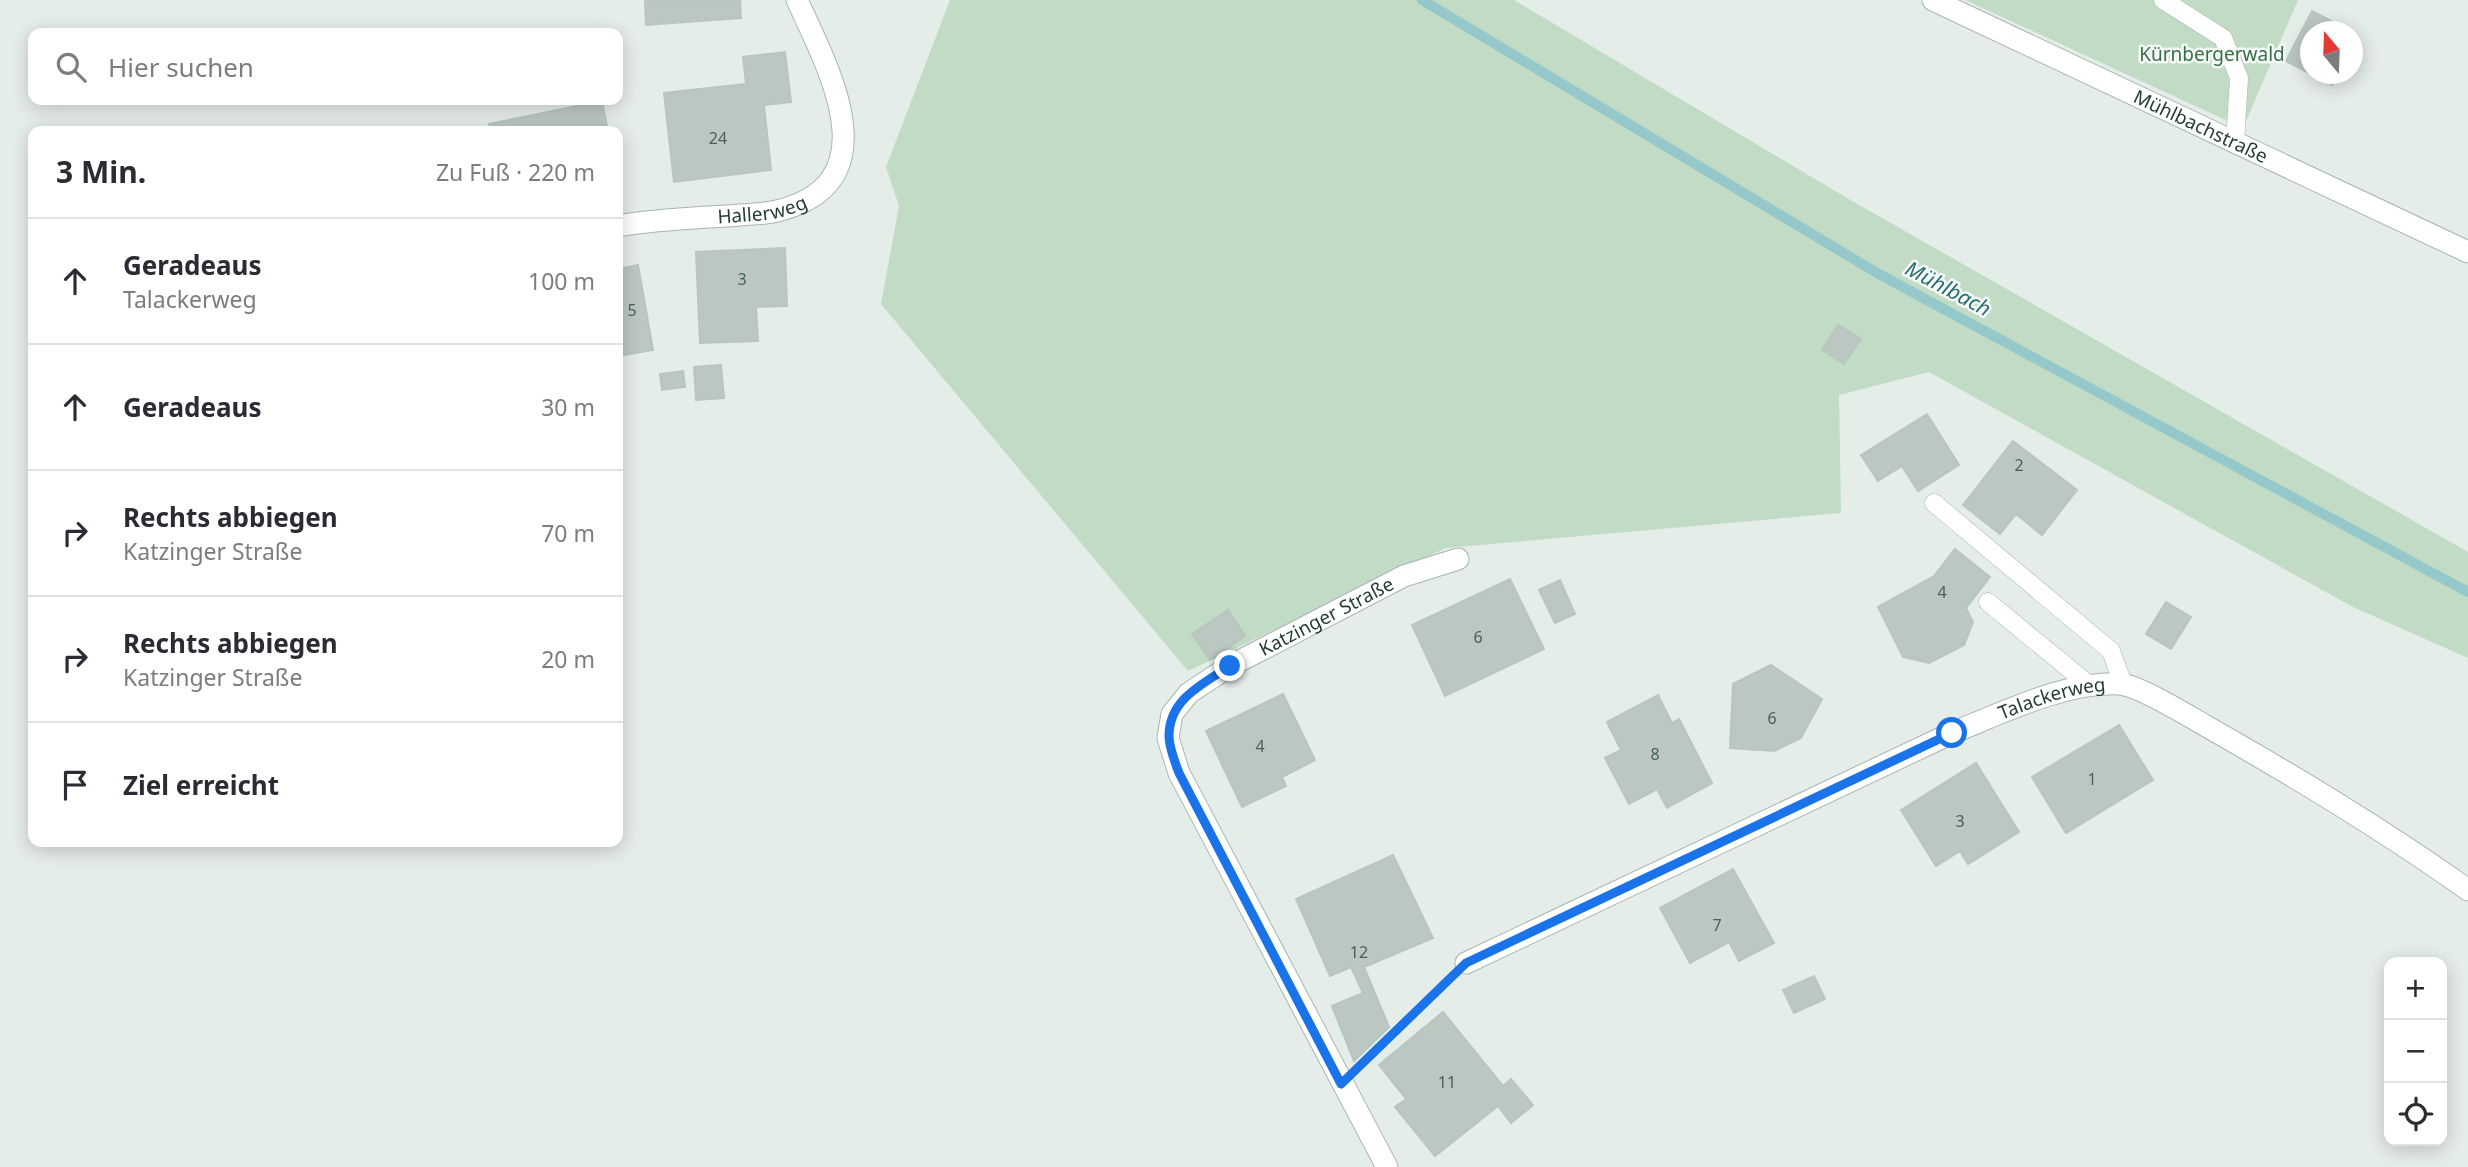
<!DOCTYPE html>
<html lang="de">
<head>
<meta charset="utf-8">
<style>
  body { margin:0; font-family:"Noto Sans",sans-serif; background:#f2f2f3; color:#2b2b33 }
  .controls { position:absolute; right:21px; bottom:21px; display:grid; overflow:hidden; border-radius:14px; box-shadow:0 4px 18px #0003 }
  .controls button { width:63px; height:63px; display:grid; place-items:center; padding:0; border:0; border-bottom:2px solid #e1e1e2; background:#fff; color:#2b2b33; font:35px sans-serif }
  .compass { position:absolute; left:2300px; top:21px; width:63px; height:63px; border-radius:50%; background:#fff; box-shadow:0 4px 18px #0003; rotate:341deg }
  .stop { position:absolute; width:21px; height:21px; margin:-16px; border:5px solid #1a73e8; border-radius:50%; background:#fff }
  .stop.end { background:#1a73e8; border-color:#fff; box-shadow:0 2px 7px #0008 }
  .list { margin:0; padding:0; list-style:none }
  h2 { display:flex; justify-content:space-between; align-items:center; height:91px; margin:0; padding:0 28px; font-size:30px }
  h2 small { font-size:23px; font-weight:400; color:#7c7c81 }
  .list li { display:grid; grid-template-columns:46px 1fr auto; gap:21px; align-items:center; box-sizing:border-box; height:126px; padding:0 28px; border-top:2px solid #e1e1e2 }
  .list b { display:block; font-size:26px; white-space:nowrap }
  .list p { margin:0; font-size:23px; white-space:nowrap; color:#7c7c81 }
  .list em { font-size:23px; font-style:normal; color:#7c7c81 }
  .icon { flex:none; width:38px; height:38px; fill:none; stroke:currentColor; stroke-width:2; stroke-linecap:round; stroke-linejoin:round }
  .map { position:relative; flex:none; width:2468px; height:1167px; overflow:hidden }
  .search { position:absolute; background:#fff; box-shadow:0 4px 18px #0003; left:28px; top:28px; width:595px; height:77px; display:flex; align-items:center; gap:18px; box-sizing:border-box; padding:0 24px; border-radius:14px; color:#7c7c81; font-size:26px }
  .panel { position:absolute; background:#fff; box-shadow:0 4px 18px #0003; left:28px; top:126px; width:595px; height:721px; border-radius:14px }
  .map>svg:first-child { display:block }
</style>
</head>
<body>
<div class="map">
<svg width="2468" height="1167" viewBox="0 0 2468 1167">
  <rect width="100%" height="100%" fill="#e5ede9"/>
  <path fill="#c1dbc5" d="M950,0H1514L1847,198L2468,552V658L2351,606L1929,372L1839,395L1841,513L1446,548L1188,671L881,304L899,206L886,167Z
    M1965,0H2298L2243,128Z"/>
  <g fill="none" stroke-linecap="round" stroke-linejoin="round">
    <path stroke="#94c8cb" stroke-width="10" d="M1422,0L1877,273L2468,592"/>
  </g>
  <path fill="#bbc7c1" stroke="#b8c6bf" stroke-width="2" d="M645,0H740L741,18L646,25Z
    M2312,11L2339,25L2336,32H2310V74H2338L2332,85L2286,61Z
    M785,52L791,102L764,105L771,170L674,182L664,93L746,84L743,57Z
    M602,101L608,131H491L489,124Z
    M785,248L787,306L756,307L758,341L700,343L696,252Z
    M638,265L653,350L618,356V269Z
    M1838,325L1861,339L1844,364L1822,350Z
    M721,365L724,398L696,400L694,367Z
    M683,371L685,387L662,390L660,374Z
    M1927,414L1959,465L1918,491L1902,466L1878,481L1861,455Z
    M2013,441L2077,490L2042,535L2016,514L2000,534L1963,505Z
    M1955,549L1990,577L1966,608L1973,622L1964,645L1929,663L1903,657L1878,607L1934,576Z
    M1510,579L1544,649L1445,696L1412,625Z
    M1560,580L1575,614L1555,623L1539,590Z
    M2166,602L2191,617L2171,649L2146,634Z
    M1228,610L1245,636L1210,660L1192,634Z
    M1771,665L1822,699L1801,738L1774,751L1730,748L1733,684Z
    M1283,694L1315,760L1282,777L1286,786L1242,807L1206,731Z
    M1658,695L1672,723L1679,719L1712,783L1667,808L1657,789L1629,804L1605,758L1621,750L1607,722Z
    M2119,725L2153,780L2066,833L2032,777Z
    M1976,763L2019,832L1968,864L1960,851L1936,866L1901,810Z
    M1393,855L1433,938L1364,967L1389,1027L1354,1061L1332,1006L1363,993L1351,967L1330,976L1296,899Z
    M1733,869L1774,943L1739,961L1729,942L1690,963L1660,908Z
    M1814,976L1825,999L1794,1013L1783,990Z
    M1443,1012L1503,1086L1511,1079L1533,1105L1511,1123L1498,1106L1435,1156L1395,1107L1406,1099L1379,1065Z"/>
  <g fill="none" stroke-linecap="round" stroke-linejoin="round">
    <defs>
      <path id="service" d="M2163,0L2223,38L2239,78L2235,143
        M1934,503L2111,651L2123,684
        M1988,602L2089,685"/>
      <g id="minor">
        <path id="s1" d="M618,226C657,219 700,218 740,215C752,214 765,214 777,211C892,183 829,70 797,0"/>
        <path id="s2" d="M1466,963L1952,733C2002,713 2066,681 2120,684C2140,686 2187,715 2206,726C2296,777 2384,830 2468,890"/>
        <path id="s3" d="M1387,1167L1179,773L1168,738L1172,714L1189,693L1230,666L1404,576L1458,559"/>
      </g>
      <g id="tertiary">
        <path id="s4" d="M1933,0L2468,252"/>
      </g>
    </defs>
    <use href="#service" stroke="#a8b5af" stroke-width="19"/>
    <use href="#minor" stroke="#a8b5af" stroke-width="23"/>
    <use href="#tertiary" stroke="#a8b5af" stroke-width="23"/>
    <path stroke="#89ac9e" stroke-width="4.5" stroke-dasharray="3.5 5" stroke-linecap="butt" d="M1365,1061L1447,982"/>
    <use href="#service" stroke="#fff" stroke-width="18"/>
    <use href="#minor" stroke="#fff" stroke-width="21"/>
    <use href="#tertiary" stroke="#fff" stroke-width="21"/>
  </g>
  <g fill="none" stroke-linecap="round" stroke-linejoin="round">
    <path stroke="#1a73e8" stroke-width="9" d="M1230,666C1203,684 1169,699 1169,736C1169,748 1175,762 1179,773L1341,1084L1466,963L1952,733"/>
  </g>
  <g text-anchor="middle" stroke-width="5" stroke-linejoin="round" paint-order="stroke">
    <g font-size="16" fill="#4b6057">
      <text x="718" y="144">24</text>
      <text x="742" y="285">3</text>
      <text x="632" y="316">5</text>
      <text x="2019" y="471">2</text>
      <text x="1942" y="598">4</text>
      <text x="1478" y="643">6</text>
      <text x="1772" y="724">6</text>
      <text x="1260" y="752">4</text>
      <text x="1655" y="760">8</text>
      <text x="2092" y="785">1</text>
      <text x="1960" y="827">3</text>
      <text x="1717" y="931">7</text>
      <text x="1359" y="958">12</text>
      <text x="1447" y="1088">11</text>
    </g>
    <g font-size="19" fill="#356f46" stroke="#f6f9f7">
      <text x="2212" y="61">Kürnbergerwald</text>
    </g>
    <g font-size="19" fill="#263d34" stroke="#f6f9f7">
      <text dy="7" stroke="none"><textPath href="#s4" startOffset="296">Mühlbachstraße</textPath></text>
      <text dy="7" stroke="none"><textPath href="#s1" startOffset="145">Hallerweg</textPath></text>
      <text dy="7" stroke="none"><textPath href="#s3" startOffset="691">Katzinger Straße</textPath></text>
      <text dy="7" stroke="none"><textPath href="#s2" startOffset="644">Talackerweg</textPath></text>
    </g>
    <g font-size="21" font-style="italic" fill="#276d72" stroke="#f6f9f7">
      <text transform="translate(1948 289) rotate(28)" y="7">Mühlbach</text>
    </g>
  </g>
</svg>
<div class="controls">
<button>+</button>
<button>−</button>
<button><svg class="icon" aria-label="locate" viewBox="0 0 24 24"><circle cx="12" cy="12" r="6"/><path d="M12 2v4M12 18v4M2 12h4M18 12h4"/></svg></button>
</div>
<svg class="compass" viewBox="-18 -18 36 36"><path d="M0-13l5 13h-10z" fill="#e53935"/><path d="M0 13l5-13h-10z" fill="#7c7c81"/></svg>
<div class="stop" style="left:1952px;top:733px"></div>
<div class="stop end" style="left:1230px;top:666px"></div>
<div class="search"><svg class="icon" aria-label="search" viewBox="0 0 24 24"><circle cx="10" cy="10" r="6"/><path d="M15 15l6 6"/></svg>Hier suchen</div>
<section class="panel">
<h2>3 Min.<small>Zu Fuß · 220 m</small></h2>
<ul class="list">
<li><svg class="icon" aria-label="ahead" viewBox="0 0 24 24"><path d="M12 20V5M6 11l6-6 6 6"/></svg><div><b>Geradeaus</b><p>Talackerweg</p></div><em>100 m</em></li>
<li><svg class="icon" aria-label="ahead" viewBox="0 0 24 24"><path d="M12 20V5M6 11l6-6 6 6"/></svg><div><b>Geradeaus</b></div><em>30 m</em></li>
<li><svg class="icon" aria-label="right" viewBox="0 0 24 24"><path d="M7 20v-9h11M14 6l5 5-5 5"/></svg><div><b>Rechts abbiegen</b><p>Katzinger Straße</p></div><em>70 m</em></li>
<li><svg class="icon" aria-label="right" viewBox="0 0 24 24"><path d="M7 20v-9h11M14 6l5 5-5 5"/></svg><div><b>Rechts abbiegen</b><p>Katzinger Straße</p></div><em>20 m</em></li>
<li><svg class="icon" aria-label="arrive" viewBox="0 0 24 24"><path d="M6 21V4h12l-3 4 3 4H6"/></svg><div><b>Ziel erreicht</b></div></li>
</ul>
</section>
</div>
</body>
</html>
